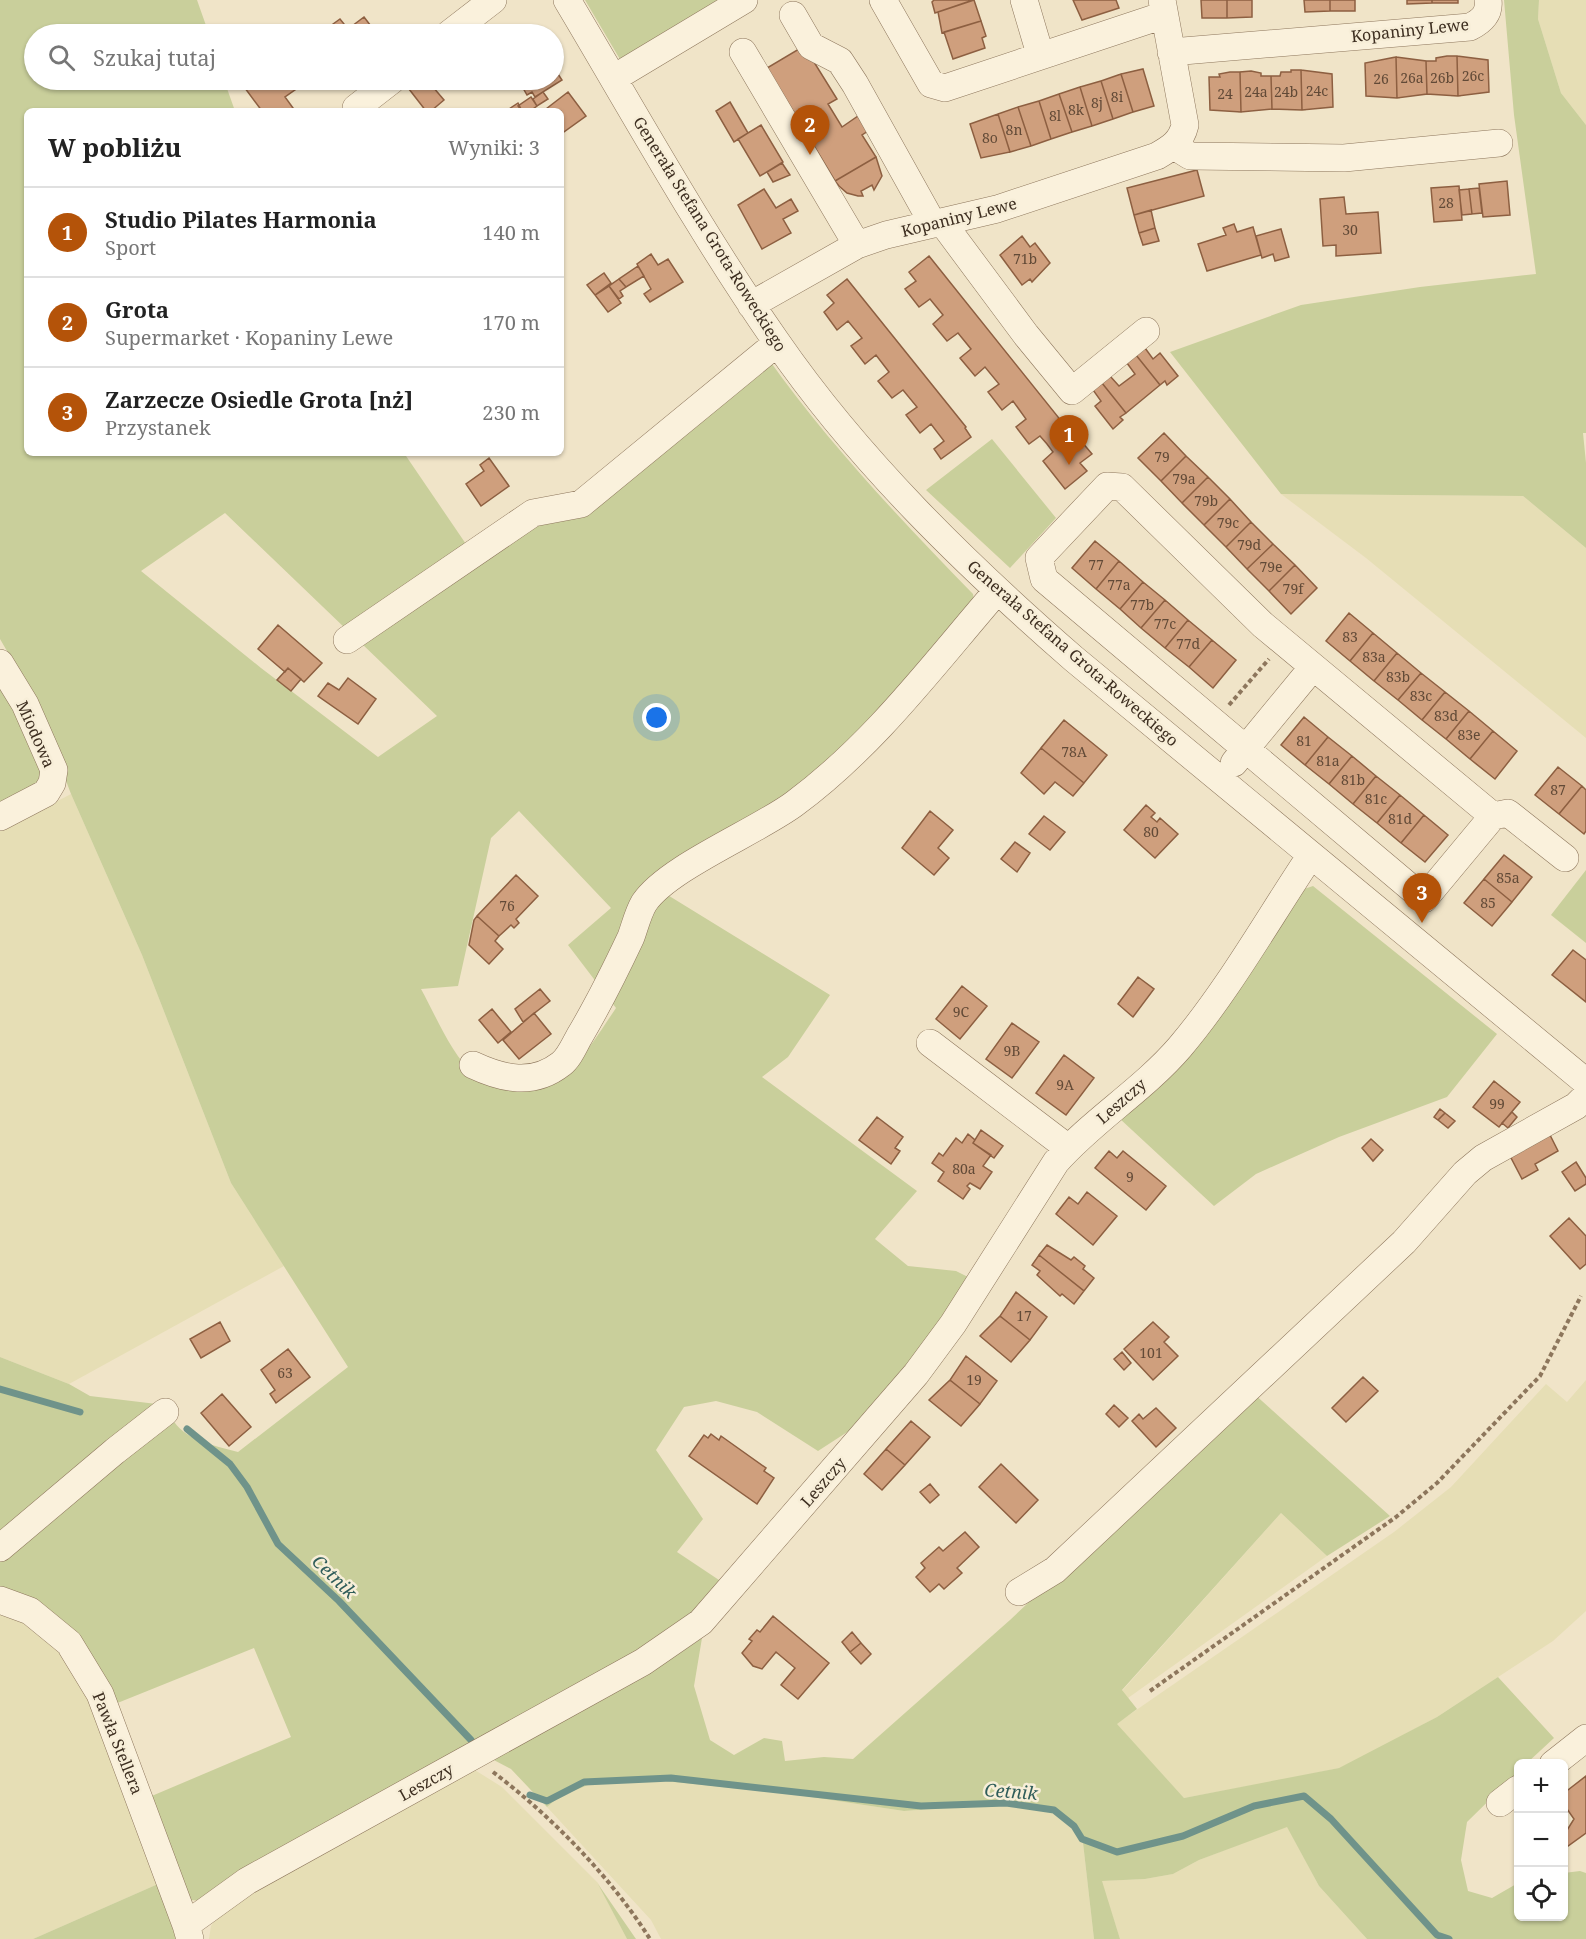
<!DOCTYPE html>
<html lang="pl">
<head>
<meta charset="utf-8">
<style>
  body { margin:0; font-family:"Noto Serif",serif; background:#f6f6f6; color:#222 }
  .controls { position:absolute; right:18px; bottom:18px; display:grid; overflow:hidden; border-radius:9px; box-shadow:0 2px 4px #0004 }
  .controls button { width:54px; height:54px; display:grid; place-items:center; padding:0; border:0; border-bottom:2px solid #e0e0e0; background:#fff; color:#222; font:30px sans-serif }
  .you { position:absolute; left:657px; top:718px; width:21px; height:21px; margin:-15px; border:4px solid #fff; border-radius:50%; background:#1a73e8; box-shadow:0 0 0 9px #1a73e833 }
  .badge { display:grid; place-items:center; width:39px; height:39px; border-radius:50%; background:#b45309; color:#fff; font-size:20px; font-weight:700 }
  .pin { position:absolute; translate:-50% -50px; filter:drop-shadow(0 2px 3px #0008) }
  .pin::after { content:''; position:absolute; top:32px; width:21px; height:18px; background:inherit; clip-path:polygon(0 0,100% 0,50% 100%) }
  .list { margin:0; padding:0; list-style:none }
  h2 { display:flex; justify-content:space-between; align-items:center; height:78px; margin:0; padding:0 24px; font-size:26px }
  h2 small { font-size:20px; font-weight:400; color:#767676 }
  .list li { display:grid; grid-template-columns:39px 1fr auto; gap:18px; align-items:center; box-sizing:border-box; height:90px; padding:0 24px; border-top:2px solid #e0e0e0 }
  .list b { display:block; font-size:22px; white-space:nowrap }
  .list p { margin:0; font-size:20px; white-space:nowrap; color:#767676 }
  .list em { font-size:20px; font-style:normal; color:#767676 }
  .icon { flex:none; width:33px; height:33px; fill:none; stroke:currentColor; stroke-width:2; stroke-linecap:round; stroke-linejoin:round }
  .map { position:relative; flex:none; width:1586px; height:1939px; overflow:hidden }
  .search { position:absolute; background:#fff; box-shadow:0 2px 4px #0004; left:24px; top:24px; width:540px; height:66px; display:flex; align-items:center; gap:15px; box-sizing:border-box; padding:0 21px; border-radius:33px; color:#767676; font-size:22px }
  .panel { position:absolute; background:#fff; box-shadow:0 2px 4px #0004; left:24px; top:108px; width:540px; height:348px; border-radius:9px }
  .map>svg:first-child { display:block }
</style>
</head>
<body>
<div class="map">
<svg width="1586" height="1939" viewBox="0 0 1586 1939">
  <rect width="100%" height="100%" fill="#f0e4c8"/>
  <path fill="#e6deb5" d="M1539,0H1586V125L1561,93L1538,19Z
    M1281,494L1523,496L1586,548V738L1366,558Z
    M71,794L142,955L231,1183L284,1266L69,1384L0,1357V831Z
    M1586,1380V1611L1553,1641L1437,1717L1355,1761L1339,1768L1292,1778L1184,1798L1116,1724L1394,1532L1451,1487L1546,1384L1567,1402Z
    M1281,1513L1327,1556L1128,1698L1122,1691Z
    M0,1613L25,1621L77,1669L158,1884L33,1939H0Z
    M470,1767L502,1787L598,1883L627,1939H209L211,1926L224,1906Z
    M654,1780L791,1794L904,1811L997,1804L1060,1811L1082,1834L1094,1939H661L651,1920L547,1807L559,1797L588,1785Z
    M1287,1826L1319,1886L1367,1939H1120L1101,1881L1145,1879L1173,1874L1199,1860Z"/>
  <path fill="#c9cf9b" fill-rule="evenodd" d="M0,0H197L209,34H34V80H224L235,111H27V453H404L468,547L347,630L225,513L141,571L261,668L378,757L437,716L360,642L767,357C828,443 900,519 973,594L975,606L845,754L666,894L830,995L788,1057L762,1077L917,1191L875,1239L908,1266L956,1271L970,1278L925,1342L855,1427L818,1451L757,1412L716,1401L684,1407L656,1450L703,1519L677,1552L722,1582L684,1623L204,1901L190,1900L147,1798L291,1737L254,1648L115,1704L0,1588V1556L171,1417C184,1441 213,1445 238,1452L348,1367L231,1183L142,955L71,794L35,699L0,639ZM519,811L611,908L568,945L616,1008C588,1049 554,1112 495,1084C489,1081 480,1079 474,1074C452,1056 435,1014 421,989L458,986L491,838Z
    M585,0H726L621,61Z
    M1504,0H1539L1538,19L1561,93L1586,125V433H1583L1586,463V548L1523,496L1281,494L1170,352L1301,305L1420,287L1536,274L1514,115Z
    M992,439L1056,518L1010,568L926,490Z
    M0,686L44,765L42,785L0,808Z
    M1586,870V943L1551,915Z
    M1313,886L1497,1034L1447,1097L1339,1137L1256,1174L1214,1206L1119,1118L1158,1089L1175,1070L1304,889Z
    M0,1357L69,1384L90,1396L165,1405L0,1539Z
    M1252,1392L1390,1516L1327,1556L1281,1513L1122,1690L1137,1709L1117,1724L1184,1798L1339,1768L1437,1717L1498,1677L1554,1738L1527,1763L1518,1764V1772L1467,1822L1461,1860L1468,1891L1492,1898L1518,1883V1916H1564V1873L1580,1871L1586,1873V1939H1367L1319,1886L1287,1827L1199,1860L1173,1874L1145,1879L1102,1881L1120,1939H1094L1082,1834L1060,1811L997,1804L904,1811L791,1794L654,1780L588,1785L559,1797L547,1807L511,1769L490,1758L677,1655L702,1638L694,1686L710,1740L734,1755L764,1738L782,1741L785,1761L824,1757L853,1759L1010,1620Z
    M158,1884L177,1939H33Z
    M598,1884L636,1939H627Z"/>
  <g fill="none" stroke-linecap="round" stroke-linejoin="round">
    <path stroke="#6f938a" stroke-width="7" d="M0,1389L80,1412
      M187,1429L230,1464L247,1487L278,1544L339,1601L471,1740
      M530,1795L547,1801L584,1782L671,1778L921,1806L1006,1803L1054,1810L1074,1826L1082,1839L1117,1852L1183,1836L1254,1806L1304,1796L1331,1819L1437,1935L1449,1939"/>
  </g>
  <path fill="#cf9f7d" stroke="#8d5f41" stroke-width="1.5" d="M973,0L935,13L932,2L934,0Z
    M974,0L981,21L942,33L938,12Z
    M1073,0H1116L1119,8L1082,20Z
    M1201,0H1227V18H1202Z
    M1227,0H1252V17L1227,18Z
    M1304,0H1330V11L1305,12Z
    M1330,0H1355V11H1330Z
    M1407,0H1432V3L1407,4Z
    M1432,0H1458V3H1432Z
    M364,17L377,34H324L322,32L340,19L348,29Z
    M981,21L986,36L982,38L985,48L953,59L944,32Z
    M804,46L837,99L828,104L842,127L858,116L868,131L862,135L876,157L835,181L767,68Z
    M1447,56H1457L1458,96L1427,94L1426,61H1436V58Z
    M1457,56L1488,60L1489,92L1458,96Z
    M1396,57L1397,98L1366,96L1365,63Z
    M1396,57L1426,61L1427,94L1397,98Z
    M554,68L562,80L535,97L532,92L527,95L523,88L528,85L524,80H554Z
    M1143,69L1154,106L1133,112L1121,74Z
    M1291,70H1301L1302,110L1272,109L1271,76H1280L1281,72H1291Z
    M1301,70L1332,74L1333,107L1302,110Z
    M1251,71L1261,73V76H1271L1272,109L1241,112L1240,72Z
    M1230,72H1240L1241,112L1210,110L1209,77H1220L1219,74Z
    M1121,74L1133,112L1113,119L1101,81Z
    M239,80H293L299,87L285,97L293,108L290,111H262Z
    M420,80H427L444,100L431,111H426L409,89Z
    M1101,81L1113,119L1092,126L1080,87Z
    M1080,87L1092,126L1072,132L1059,94Z
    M543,92L548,99L537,106L533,99Z
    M568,92L586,116L561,134V111L546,109Z
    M1059,94L1072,132L1051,139L1039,101Z
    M531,97L537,106L530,111H522L518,106Z
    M1039,101L1051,139L1031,146L1018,107Z
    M730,102L748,133L734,142L716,111Z
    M518,103L522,111H506Z
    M1018,107L1031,146L1010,152L998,114Z
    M998,114L1010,152L981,158L970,124Z
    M761,125L783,162L760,176L738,139Z
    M876,157L882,176L874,190L872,185L861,191L863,196H858L847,193L839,186L835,181Z
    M782,163L790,175L773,182L767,172Z
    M1197,170L1204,196L1134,215L1127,188Z
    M1507,181L1510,215L1483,217L1479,184Z
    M1459,186L1462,220L1434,222L1431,188Z
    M1479,188L1482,213L1472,214L1469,189Z
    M764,189L776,208L791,199L798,211L783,219L791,233L762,249L738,205Z
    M1469,189L1472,214L1462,215L1459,190Z
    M1344,197L1346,214L1378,212L1381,253L1336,256V245L1323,246L1320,199Z
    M1151,210L1155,228L1139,233L1134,215Z
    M1234,224L1237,232L1253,227L1261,255L1207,271L1198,244L1226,235L1223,228Z
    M1155,228L1159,241L1143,245L1139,233Z
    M1281,229L1289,257L1275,261L1273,254L1262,258L1256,236Z
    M1022,236L1030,247L1035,243L1050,263L1032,282L1030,279L1022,285L1000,255Z
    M651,254L658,265L668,259L683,282L650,302L644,294L651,289L637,264Z
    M929,256L1074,437L1076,435L1092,454L1080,463L1087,471L1065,489L1043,461L1053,452L1047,444L1040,436L1029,444L1016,427L1026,419L1013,401L1002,410L988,392L999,384L985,367L975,376L960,358L971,349L958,333L947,341L933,324L943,315L930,299L919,307L905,289L916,281L909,272Z
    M638,266L644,276L626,287L619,279Z
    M604,273L611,283L595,295L587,285Z
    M619,279L626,287L620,291L623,296L619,299L609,286Z
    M847,279L966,427L965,428L971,437L941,459L934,449L944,441L931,424L920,433L906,415L917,407L903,390L892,398L878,381L889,372L876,355L865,364L851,346L862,338L848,321L837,330L824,312L834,303L827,295Z
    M609,286L621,303L608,312L595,295Z
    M1145,348L1153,359L1160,353L1178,376L1167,385L1165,381L1160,385L1136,355Z
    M1136,355L1160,385L1126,413L1102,383L1110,376L1119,386L1135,374L1127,363Z
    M1102,383L1126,413L1120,417L1123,420L1113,429L1095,406L1101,401L1093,390Z
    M1164,433L1186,456L1161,481L1138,458Z
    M1186,456L1208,477L1182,503L1161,481Z
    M489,458L509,486L481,506L466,484L484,471L480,465Z
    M1208,477L1230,499L1204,525L1182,503Z
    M1230,499L1251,522L1226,547L1204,525Z
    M1251,522L1273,544L1247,569L1226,547Z
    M1095,541L1119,561L1096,589L1072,568Z
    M1273,544L1295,565L1269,591L1247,569Z
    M1119,561L1143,582L1120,609L1096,589Z
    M1295,565L1317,588L1291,614L1269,591Z
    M1143,582L1165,600L1141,628L1120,609Z
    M1165,600L1188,620L1165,648L1141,628Z
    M1349,613L1373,633L1350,661L1326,641Z
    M1188,620L1212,640L1189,667L1165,648Z
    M278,625L322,663L304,682L288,668L285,672L258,649Z
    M1373,633L1397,653L1374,681L1350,661Z
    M1212,640L1236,660L1213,688L1189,667Z
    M1397,653L1421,673L1398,700L1374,681Z
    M288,668L301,679L291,691L277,680Z
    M1421,673L1445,692L1422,720L1398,700Z
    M348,678L376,699L358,724L318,696L328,683L339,690Z
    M1445,692L1469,711L1446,739L1422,720Z
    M1469,711L1493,731L1470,759L1446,739Z
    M1304,717L1328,737L1305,765L1281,745Z
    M1064,720L1107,755L1084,783L1041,748Z
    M1493,731L1517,751L1495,779L1470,759Z
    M1328,737L1352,756L1329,784L1305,765Z
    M1041,748L1084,783L1073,796L1055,782L1044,794L1021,773Z
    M1352,756L1376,776L1353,804L1329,784Z
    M1558,767L1582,786L1559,814L1535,795Z
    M1376,776L1400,795L1377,823L1353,804Z
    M1582,786L1586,790V831L1584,834L1559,814Z
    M1400,795L1424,815L1401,843L1377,823Z
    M1146,805L1155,813L1151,817L1157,822L1160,818L1178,834L1155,858L1124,830Z
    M930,811L953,830L938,848L949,858L934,875L902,848Z
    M1424,815L1448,835L1425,862L1401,843Z
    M1044,816L1065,832L1050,850L1029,834Z
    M1015,842L1030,853L1017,872L1001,859Z
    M1504,855L1532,877L1512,902L1484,879Z
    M516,875L538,896L516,919L519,923L514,928L511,925L499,936L477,916Z
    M1484,879L1512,902L1492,926L1464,903Z
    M477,916L499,936L495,941L503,949L489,964L469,945L474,920Z
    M1573,950L1586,960V1002L1552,975Z
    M1138,977L1154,989L1133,1017L1118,1004Z
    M962,986L987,1006L960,1039L936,1019Z
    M540,989L550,1001L523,1022L515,1009Z
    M492,1009L511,1032L498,1043L479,1020Z
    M534,1013L551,1034L519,1059L503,1040Z
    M1012,1023L1039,1042L1012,1078L986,1059Z
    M1064,1055L1094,1078L1066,1115L1036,1093Z
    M1494,1081L1520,1102L1499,1127L1473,1107Z
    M1440,1109L1445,1113L1438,1120L1434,1117Z
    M1512,1112L1517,1117L1508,1128L1502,1123Z
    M1445,1113L1455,1121L1448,1128L1438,1120Z
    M877,1117L903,1137L895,1148L900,1151L891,1164L859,1140Z
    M981,1130L1003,1146L994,1158L973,1143Z
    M1549,1133L1558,1151L1535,1164L1538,1170L1522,1179L1509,1154Z
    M968,1134L975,1140L973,1143L991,1155L983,1166L992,1172L980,1189L970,1183L967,1186L970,1189L963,1199L938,1181L944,1172L932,1163L939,1153L943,1156L956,1138L962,1143Z
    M1371,1139L1383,1150L1373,1161L1362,1148Z
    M1109,1151L1117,1158L1123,1151L1166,1186L1146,1210L1095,1168Z
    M1576,1162L1586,1178V1184L1575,1191L1562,1172Z
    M1087,1192L1117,1216L1093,1245L1056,1214L1069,1197L1078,1204Z
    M1569,1218L1586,1236V1264L1580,1269L1550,1236Z
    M1047,1245L1071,1260L1074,1257L1085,1266L1083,1269L1094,1278L1084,1291L1039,1255Z
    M1039,1255L1084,1291L1074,1304L1062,1294L1060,1296L1037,1275L1040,1271L1032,1265Z
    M1016,1292L1047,1317L1030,1340L1000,1316Z
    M1000,1316L1030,1340L1011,1362L980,1336Z
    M220,1322L230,1341L201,1358L190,1339Z
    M1153,1322L1169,1337L1164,1342L1178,1356L1153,1380L1124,1349Z
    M288,1349L310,1377L276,1403L270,1394L275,1390L261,1370Z
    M1122,1352L1131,1363L1124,1370L1114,1359Z
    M966,1356L997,1381L980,1404L950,1380Z
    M1363,1377L1378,1391L1346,1422L1332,1408Z
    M950,1380L980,1404L961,1426L929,1400Z
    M222,1394L251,1427L229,1446L201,1413Z
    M1114,1405L1128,1418L1119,1427L1106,1414Z
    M1156,1408L1176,1428L1156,1447L1132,1421L1139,1414L1143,1419Z
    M911,1421L930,1437L905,1465L886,1449Z
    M711,1434L719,1440L721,1436L766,1468L764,1471L774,1478L757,1504L689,1456L704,1435L708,1438Z
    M886,1449L905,1465L882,1490L864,1474Z
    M1001,1464L1038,1500L1016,1523L979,1487Z
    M930,1484L939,1495L930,1503L920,1492Z
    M965,1532L979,1547L957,1568L962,1573L944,1589L939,1584L930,1592L916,1577L925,1568L921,1563L939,1547L943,1551Z
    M773,1616L829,1663L798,1699L781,1685L795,1668L776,1652L762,1669L753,1666L742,1653L752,1641L749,1639L757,1630L760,1632Z
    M852,1632L861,1643L850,1652L842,1642Z
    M861,1643L871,1654L861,1664L850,1652Z
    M1586,1776V1833L1568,1846L1564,1843V1835L1574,1819L1567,1809L1564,1812V1793Z"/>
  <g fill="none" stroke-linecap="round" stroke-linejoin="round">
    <defs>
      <path id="minor" d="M567,0C635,114 700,232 776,341C858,460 965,564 1074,659L1586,1082
        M883,0L931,84L945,88L1164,15
        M1024,0L1040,54
        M793,15L811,46L840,61L855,84L933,224
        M449,34L493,0
        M743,52L857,245
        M1171,52L1470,27C1482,21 1490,14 1488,0
        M614,78L744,0
        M356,108L392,80
        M1174,146L1190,156L1344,158L1499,143
        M942,222L1026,335L1072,391L1146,331
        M751,305L857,245L886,235L997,209L1157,156C1171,148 1181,142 1185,125L1162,0
        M347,640L533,513L581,504L777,343
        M0,663L25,704L54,770L52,783L46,793L0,817
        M1234,763L1313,667
        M1493,816L1263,625L1122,487L1107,486L1039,558L1044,579L1424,899L1493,816L1508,813L1565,858
        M930,1043L1068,1148
        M473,1065C503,1079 533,1086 561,1064C569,1058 574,1046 579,1037C598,1005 615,971 631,937C635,926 638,913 644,903C667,868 756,832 794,804C874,745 933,665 997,591
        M0,1548L115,1451L165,1412
        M1019,1592L1055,1570L1404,1242L1465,1173L1483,1158L1576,1106L1586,1096
        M0,1600L30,1611L69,1643L100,1694L186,1925
        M1553,1764L1586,1738
        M1500,1803L1518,1789
        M190,1939L186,1925L247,1881L643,1662L701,1622L916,1374L953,1324L1056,1162C1093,1120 1143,1090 1180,1047C1229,989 1268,919 1311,855"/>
    </defs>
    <use href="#minor" stroke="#8d765c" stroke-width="28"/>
    <path stroke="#8d765c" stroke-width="4" stroke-dasharray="4.5 3" stroke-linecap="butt" d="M1229,705L1269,659
      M1150,1691L1396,1517L1437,1483L1540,1376L1581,1296
      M493,1772C551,1816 611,1877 650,1939"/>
    <use href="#minor" stroke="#faf1dc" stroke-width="27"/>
  </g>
  <g text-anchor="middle" stroke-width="5" stroke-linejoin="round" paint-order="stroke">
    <g font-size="14" fill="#624a37">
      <text x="1473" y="81">26c</text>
      <text x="1412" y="83">26a</text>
      <text x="1442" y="83">26b</text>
      <text x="1381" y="84">26</text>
      <text x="1317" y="96">24c</text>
      <text x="1256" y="97">24a</text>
      <text x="1286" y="97">24b</text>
      <text x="1225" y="99">24</text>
      <text x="1117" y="102">8i</text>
      <text x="1097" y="108">8j</text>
      <text x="1076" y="115">8k</text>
      <text x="1055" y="121">8l</text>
      <text x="1014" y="135">8n</text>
      <text x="990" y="143">8o</text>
      <text x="1446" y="208">28</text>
      <text x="1350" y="235">30</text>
      <text x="1025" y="264">71b</text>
      <text x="1162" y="462">79</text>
      <text x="1184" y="484">79a</text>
      <text x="1206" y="506">79b</text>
      <text x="1228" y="528">79c</text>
      <text x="1249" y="550">79d</text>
      <text x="1096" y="570">77</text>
      <text x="1271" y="572">79e</text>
      <text x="1119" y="590">77a</text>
      <text x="1293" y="594">79f</text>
      <text x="1142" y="610">77b</text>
      <text x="1165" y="629">77c</text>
      <text x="1350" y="642">83</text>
      <text x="1188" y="649">77d</text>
      <text x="1374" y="662">83a</text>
      <text x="1398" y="682">83b</text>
      <text x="1421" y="701">83c</text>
      <text x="1446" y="721">83d</text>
      <text x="1469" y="740">83e</text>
      <text x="1304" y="746">81</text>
      <text x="1074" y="757">78A</text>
      <text x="1328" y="766">81a</text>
      <text x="1353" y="785">81b</text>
      <text x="1558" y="795">87</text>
      <text x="1376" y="804">81c</text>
      <text x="1400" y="824">81d</text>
      <text x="1151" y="837">80</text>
      <text x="1508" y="883">85a</text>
      <text x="1488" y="908">85</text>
      <text x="507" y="911">76</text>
      <text x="961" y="1017">9C</text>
      <text x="1012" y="1056">9B</text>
      <text x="1065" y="1090">9A</text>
      <text x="1497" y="1109">99</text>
      <text x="964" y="1174">80a</text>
      <text x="1130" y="1182">9</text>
      <text x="1024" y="1321">17</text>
      <text x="1151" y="1358">101</text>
      <text x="285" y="1378">63</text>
      <text x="974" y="1385">19</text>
    </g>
    <g font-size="16" fill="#3d2e20" stroke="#f7eed8">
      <text transform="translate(1410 30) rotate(-6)" y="6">Kopaniny Lewe</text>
      <text transform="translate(959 217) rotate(-14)" y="6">Kopaniny Lewe</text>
      <text transform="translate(710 234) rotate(58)" y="6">Generała Stefana Grota-Roweckiego</text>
      <text transform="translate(1073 653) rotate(41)" y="6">Generała Stefana Grota-Roweckiego</text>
      <text transform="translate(36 734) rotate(66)" y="6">Miodowa</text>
      <text transform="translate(1121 1101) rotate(-41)" y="6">Leszczy</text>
      <text transform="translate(823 1482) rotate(-49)" y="6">Leszczy</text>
      <text transform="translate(118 1743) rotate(68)" y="6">Pawła Stellera</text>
      <text transform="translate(426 1782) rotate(-29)" y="6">Leszczy</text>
    </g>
    <g font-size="18" font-style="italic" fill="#2f5d5a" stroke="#f7eed8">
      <text transform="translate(334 1577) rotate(44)" y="6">Cetnik</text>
      <text transform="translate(1011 1792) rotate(4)" y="6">Cetnik</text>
    </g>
  </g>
</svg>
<div class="controls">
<button>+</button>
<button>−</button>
<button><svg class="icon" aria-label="locate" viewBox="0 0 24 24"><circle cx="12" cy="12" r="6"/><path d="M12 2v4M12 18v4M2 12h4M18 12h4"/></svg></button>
</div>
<div class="you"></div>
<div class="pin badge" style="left:1069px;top:465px">1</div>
<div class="pin badge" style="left:810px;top:155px">2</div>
<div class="pin badge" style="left:1422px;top:923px">3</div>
<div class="search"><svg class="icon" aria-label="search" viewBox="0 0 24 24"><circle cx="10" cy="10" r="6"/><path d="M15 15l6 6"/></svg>Szukaj tutaj</div>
<section class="panel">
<h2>W pobliżu<small>Wyniki: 3</small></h2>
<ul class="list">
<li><span class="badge">1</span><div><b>Studio Pilates Harmonia</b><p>Sport</p></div><em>140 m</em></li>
<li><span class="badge">2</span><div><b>Grota</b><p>Supermarket · Kopaniny Lewe</p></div><em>170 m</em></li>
<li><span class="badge">3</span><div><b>Zarzecze Osiedle Grota [nż]</b><p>Przystanek</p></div><em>230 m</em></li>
</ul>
</section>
</div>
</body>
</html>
